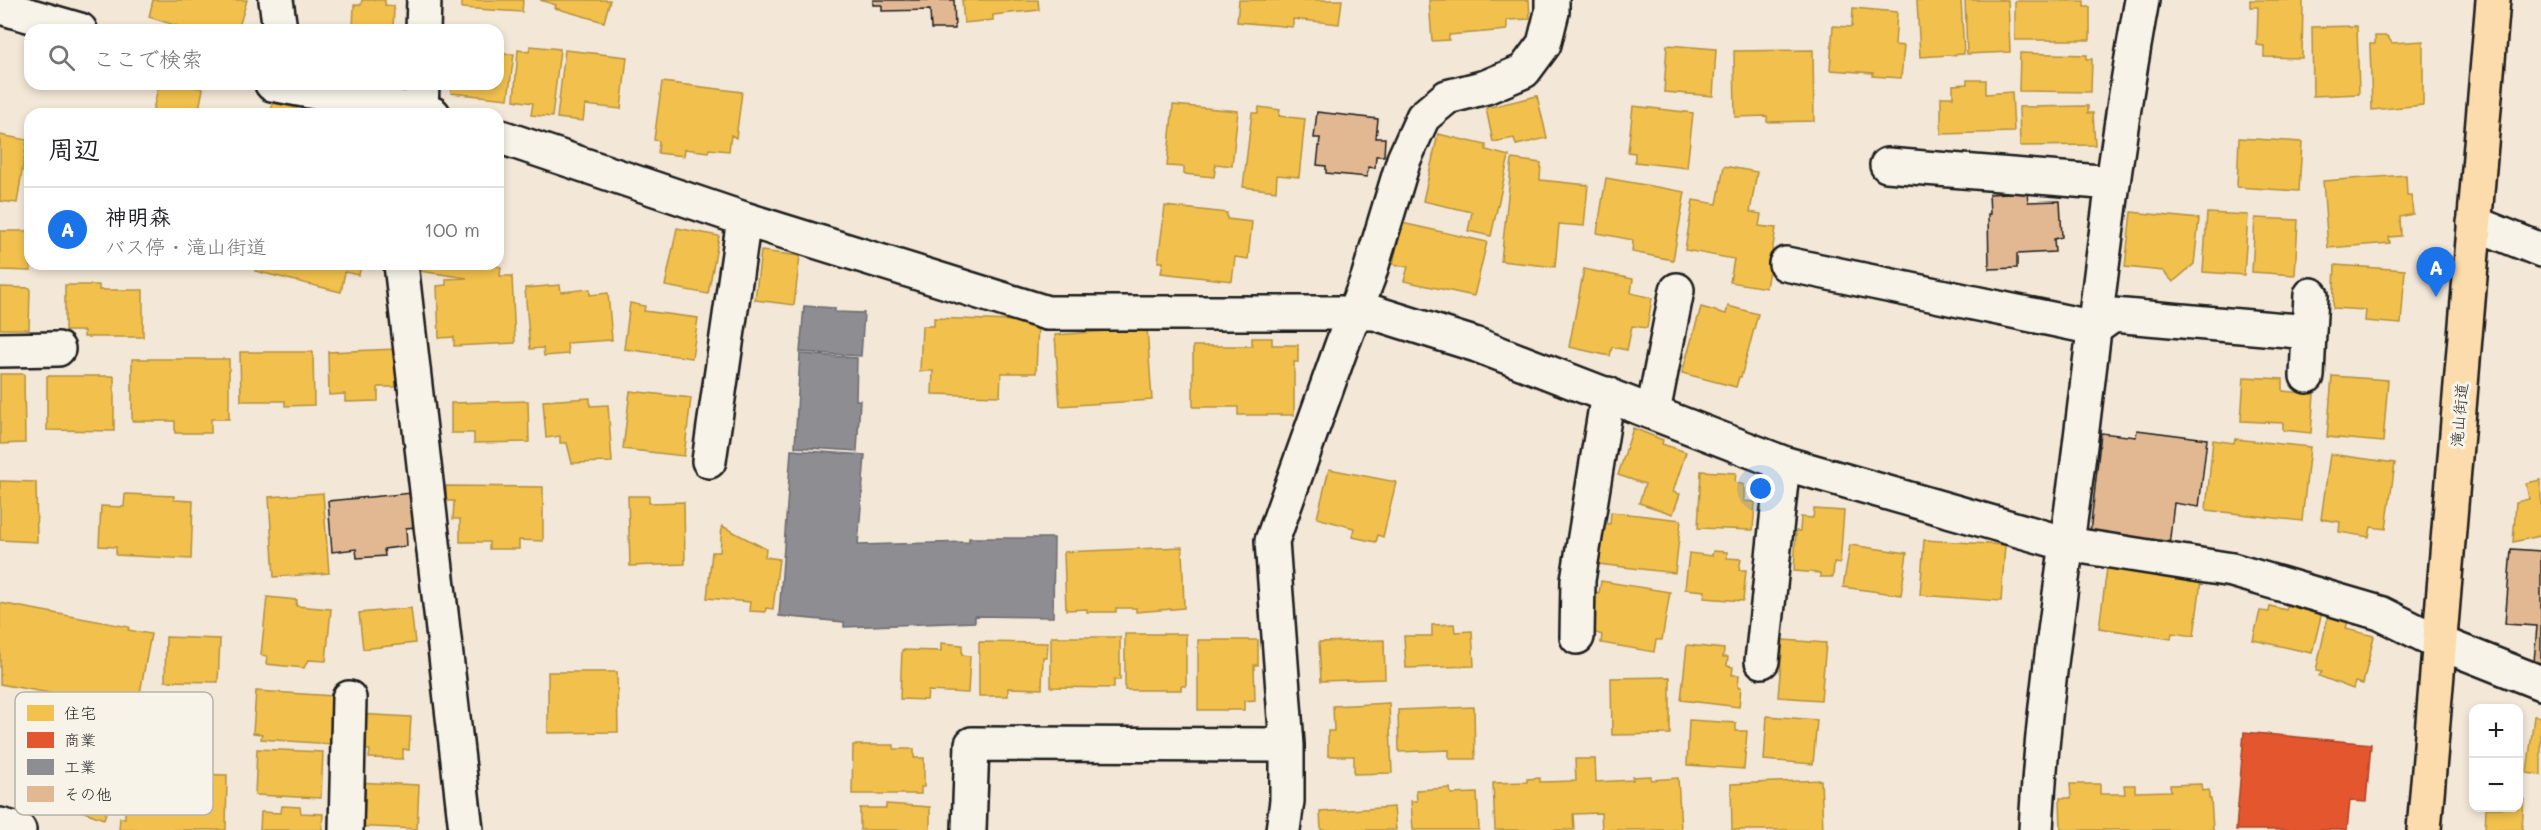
<!DOCTYPE html>
<html lang="ja">
<head>
<meta charset="utf-8">
<style>
  body { margin:0; font-family:Mali,"Klee One",sans-serif; background:#f6f6f6; color:#202124 }
  .controls { position:absolute; right:18px; bottom:18px; display:grid; overflow:hidden; border-radius:12px; box-shadow:0 3px 9px #0003 }
  .controls button { width:54px; height:54px; display:grid; place-items:center; padding:0; border:0; border-bottom:2px solid #e0e0e0; background:#fff; color:#202124; font:30px sans-serif }
  .you { position:absolute; left:1761px; top:489px; width:21px; height:21px; margin:-15px; border:4px solid #fff; border-radius:50%; background:#1a73e8; box-shadow:0 0 0 9px #1a73e833 }
  .badge { display:grid; place-items:center; width:39px; height:39px; border-radius:50%; background:#1a73e8; color:#fff; font-size:20px; font-weight:700 }
  .pin { position:absolute; translate:-50% -50px; filter:drop-shadow(0 2px 3px #0008) }
  .pin::after { content:''; position:absolute; top:32px; width:21px; height:18px; background:inherit; clip-path:polygon(0 0,100% 0,50% 100%) }
  .list { margin:0; padding:0; list-style:none }
  h2 { display:flex; justify-content:space-between; align-items:center; height:78px; margin:0; padding:0 24px; font-size:26px }
  h2 small { font-size:20px; font-weight:400; color:#757577 }
  .list li { display:grid; grid-template-columns:39px 1fr auto; gap:18px; align-items:center; box-sizing:border-box; height:84px; padding:0 24px; border-top:2px solid #e0e0e0 }
  .list b { display:block; font-size:22px; white-space:nowrap }
  .list p { margin:0; font-size:20px; white-space:nowrap; color:#757577 }
  .list em { font-size:20px; font-style:normal; color:#757577 }
  .icon { flex:none; width:33px; height:33px; fill:none; stroke:currentColor; stroke-width:2; stroke-linecap:round; stroke-linejoin:round }
  .map { position:relative; flex:none; width:2541px; height:830px; overflow:hidden }
  .search { position:absolute; background:#fff; box-shadow:0 3px 9px #0003; left:24px; top:24px; width:480px; height:66px; display:flex; align-items:center; gap:15px; box-sizing:border-box; padding:0 21px; border-radius:18px; color:#757577; font-size:22px }
  .panel { position:absolute; background:#fff; box-shadow:0 3px 9px #0003; left:24px; top:108px; width:480px; height:162px; border-radius:18px }
  .map>svg:first-child { display:block }
</style>
</head>
<body>
<div class="map">
<svg width="2541" height="830" viewBox="0 0 2541 830">
  <rect width="100%" height="100%" fill="#f3e7d7"/>
  <filter id="ink" filterUnits="userSpaceOnUse"><feTurbulence type="fractalNoise" baseFrequency=".0167" numOctaves="2"/><feDisplacementMap in="SourceGraphic" scale="12" xChannelSelector="R" yChannelSelector="G"/><feConvolveMatrix kernelMatrix="1 2 1 2 8 2 1 2 1" color-interpolation-filters="sRGB"/></filter>
  <g filter="url(#ink)">
    <path fill="#f2c14e" stroke="#b2903f" stroke-width="1.5" d="M153,0H247L238,30H190L149,17Z
      M362,0H385V5L394,6L393,30H353L354,5H361Z
      M448,0H523L522,12L462,8V1Z
      M540,0H610L604,22L555,8L556,5Z
      M962,0H1038L1039,10L993,15V20L964,23Z
      M1239,0H1342L1339,24L1293,19V27L1237,22Z
      M1429,0H1529L1530,19L1507,20V30L1449,35V40L1432,41Z
      M1917,0H1961L1964,54L1920,57Z
      M1965,0H2008L2010,52L1967,54Z
      M2250,0H2303L2302,58L2264,57V46L2257,45L2258,7H2250Z
      M2015,1H2084V7H2090V40H2015Z
      M1853,8L1897,12L1895,45L1904,46L1901,78L1872,76L1873,73L1830,70L1833,26L1852,27Z
      M2357,26L2359,94L2313,96L2312,27Z
      M498,35H501L499,54H514L508,99L451,93L452,84H498Z
      M2375,36H2387L2392,43L2423,41V105L2372,110L2370,44H2375Z
      M1667,45L1716,49L1713,96L1664,92Z
      M530,46L560,49L552,117L531,115L533,103L514,100L518,50L529,52Z
      M565,50L627,57L621,109L585,105L583,121L557,118Z
      M1813,50L1814,121L1767,122V116L1735,117L1734,51Z
      M2020,53L2087,55L2086,59H2092L2091,92L2019,91Z
      M1967,80H1986V94L2012,92L2014,132L1941,134V97H1953V85L1967,84Z
      M662,82L742,92L736,138L731,135L729,151L709,149L708,152L685,149L684,156L658,153L659,141L654,140Z
      M159,84H182L203,89L198,114H152Z
      M1537,96L1547,138L1516,145L1514,138L1493,142L1486,108Z
      M273,103L297,108L296,114H270Z
      M1173,105L1238,111L1232,166L1216,164L1214,177L1184,174V167L1167,166Z
      M1633,106L1693,113L1687,168L1635,162V153L1628,152Z
      M2088,106V113H2093L2095,145L2020,146L2019,107Z
      M1259,107L1280,110L1279,116L1305,119L1299,177L1277,175L1276,191L1243,187L1252,113H1258Z
      M1438,134L1486,145V150L1509,156L1491,236L1468,231L1472,212L1423,201Z
      M0,135L27,140L17,203L0,201Z
      M2239,138L2302,142L2299,191L2237,187Z
      M1512,159L1541,163L1540,180L1588,185L1584,226L1559,224L1555,267L1501,261Z
      M1724,166L1757,172L1750,212L1761,214L1759,226L1776,228L1766,288L1730,282L1734,259L1685,250L1693,200L1717,204Z
      M2406,175L2407,195H2411L2413,214L2400,217L2401,236L2389,237L2390,243L2328,248L2323,181Z
      M1606,178L1685,192L1673,260L1632,252L1633,240L1597,233Z
      M1165,206L1227,213V219L1252,222L1248,259L1235,257L1232,281L1161,273L1163,262H1158Z
      M2131,212L2199,219L2194,264L2173,282L2163,271L2125,267Z
      M2207,213L2248,215L2244,275L2203,272Z
      M2255,218L2298,220L2295,275L2252,272Z
      M1402,223L1487,242L1474,296L1404,281L1408,267L1393,264Z
      M677,228L719,236L708,294L665,286Z
      M0,231H30L31,271L0,270Z
      M761,251L800,256L794,305L755,300Z
      M257,264H361L359,275L345,272L341,292L255,271Z
      M421,264H484L501,267L500,276H512L515,343L454,346V337L439,338L437,286L446,285V279L467,278L420,271Z
      M2335,265L2405,270L2401,324L2365,321L2366,310L2333,308Z
      M1584,269L1633,279L1631,293L1652,298L1647,328L1632,326L1627,350L1612,347L1610,356L1569,347Z
      M65,285H99V290H143V337H84V331H65Z
      M560,285L561,292L590,289V295L608,293L612,340L567,343L568,354L544,356L543,348L530,349L525,288Z
      M0,287L30,288L29,329H0Z
      M630,303L645,306L644,311L698,318L692,358L624,349Z
      M1728,306L1758,314L1741,377H1739L1736,387L1682,373L1701,307L1726,314Z
      M934,318L1038,322L1036,373H1001L1000,396L932,394L933,371H920L922,326H934Z
      M1147,328L1152,400L1060,406L1055,335Z
      M1252,338H1272V345H1298V362H1294V415H1238V407H1193V346H1252Z
      M396,349V387H378V401L345,402V394L329,395L328,352Z
      M240,352H313L314,405L285,406V401H241Z
      M132,359H229V419H211V433H175V421H132Z
      M0,374H24L25,443L0,444Z
      M47,376H114V431L47,430Z
      M2332,376L2388,380L2383,442L2327,437Z
      M2244,377L2283,379V391L2314,394L2311,433L2283,430V423L2241,421Z
      M630,391L691,398L684,456L623,449Z
      M590,398V406L608,405L612,462L572,463L567,443H560V436L546,438L543,401Z
      M528,401L529,442L474,443V433H451V403Z
      M1633,428L1663,440L1662,444L1686,452L1673,492L1680,494L1673,514L1639,503L1645,484L1618,475Z
      M2235,439L2310,447L2302,521L2206,510L2213,440L2234,443Z
      M2330,454L2395,463L2386,529L2371,527L2369,537L2339,532L2340,522L2321,519Z
      M1329,469L1396,482L1383,537L1378,535L1376,542L1352,537L1354,528L1317,518Z
      M1701,471L1736,473L1735,482L1744,485V501L1755,502L1753,530L1698,528Z
      M2541,480V540L2540,536L2513,542L2516,502L2529,499L2526,483Z
      M0,481L36,482L37,542L0,540Z
      M446,486L543,487V541L519,540V549H489V542H460V519H453L454,501H446Z
      M323,493L329,573L274,577L269,497Z
      M125,494L174,496V500L193,501L191,559L116,555V547L99,546L101,506L124,507Z
      M628,496H649V503L684,502L685,564L630,566Z
      M1814,509L1844,511L1840,564L1834,563L1833,577H1820V573L1794,571L1796,531H1800L1801,517L1813,518Z
      M1611,512L1681,520L1675,573L1598,564L1602,523L1610,524Z
      M722,526L766,549L765,557L779,559L773,609L766,608L765,612L749,611L750,602L707,598L712,552H720Z
      M1924,540L2005,545L2001,601L1920,595Z
      M1850,545L1907,553L1901,595L1843,587Z
      M1182,547L1184,608L1136,612V608H1116V612H1087V609L1066,610L1064,552Z
      M1713,551L1727,552V558L1741,559L1739,570H1746L1743,601L1704,598L1705,591L1685,589L1689,553L1712,556Z
      M2107,568L2201,581L2194,636L2172,633L2171,639L2099,628Z
      M1601,581L1670,592L1662,640H1656L1654,652L1601,643L1602,635L1588,630L1595,592L1599,593Z
      M267,597L297,600L296,606L331,609L326,661L308,660L304,668L266,664L267,656L261,655Z
      M2289,601L2323,608L2312,653L2253,640L2260,611L2269,612L2270,606L2286,610Z
      M0,603L129,627L128,630L151,634L137,709L0,684Z
      M411,608L415,643L363,649L359,613Z
      M2329,611L2349,615L2346,629L2374,636L2363,684L2355,682L2353,689L2319,676L2322,672L2316,671Z
      M1454,624L1455,632L1472,631L1474,666L1406,668L1404,636H1432V625Z
      M1125,634H1186V686H1181V690H1125Z
      M166,637L220,639L218,682L165,681Z
      M1051,637H1120V680H1114V688L1051,687Z
      M1198,640H1258V665H1254L1255,700L1244,701V710H1198Z
      M1384,640L1385,679L1321,681L1319,642Z
      M1783,640L1826,643L1821,700L1778,697Z
      M979,642L1048,643L1047,657H1043L1042,689L1008,688V696H979Z
      M941,643L962,645V655L970,656L968,693L928,691L927,700L900,699L902,650L941,651Z
      M1687,645L1724,649L1723,657H1728L1727,666L1733,667L1732,675H1739L1738,687H1741L1739,707L1681,700Z
      M548,672H617L618,732L548,733Z
      M1670,677V734L1612,735L1611,678Z
      M256,691L334,696L331,744L261,739L262,734L253,733Z
      M1389,703L1392,773L1354,774V756H1328V731H1334L1333,706Z
      M1474,707L1475,759H1449V750L1399,752L1398,710Z
      M357,714L411,717L409,750L403,749V759L369,758L370,750L355,749Z
      M1767,716L1817,720L1813,764L1764,760Z
      M2534,716L2541,717V775L2527,773Z
      M1689,720L1736,723V731H1747L1744,769L1687,765Z
      M853,745H894V749H914V758H924V787H921V794H852Z
      M114,747L142,757L127,801L112,795L104,819L73,808L94,748L111,754Z
      M257,749L323,752L321,798L255,795Z
      M1575,759H1595L1596,782L1633,780L1632,777L1651,776V780L1678,778L1681,830H1602L1601,813L1573,814L1574,830H1495L1493,783L1527,782V779L1540,778V782L1576,781Z
      M189,774L227,775L226,830H119L120,818H125V807L140,808V780H189Z
      M1821,780L1823,830H1732L1731,784Z
      M354,782L419,785L417,829L352,826Z
      M2070,784H2100V794H2125L2124,785H2135V792L2171,791L2170,785L2201,784L2202,791L2209,790V799H2211L2213,830H2061L2060,798H2071Z
      M2518,786H2522L2521,798H2524L2522,830H2485L2486,808H2518Z
      M1450,788L1451,794L1477,793L1479,830H1413L1411,801H1417L1416,790Z
      M886,804L930,807V830H860V808H886Z
      M282,806L300,807L301,813L323,814L322,830H260L261,812L281,813Z
      M1394,807L1396,830H1321L1320,812Z"/>
    <path fill="#e4572e" stroke="#a84529" stroke-width="1.5" d="M2244,732L2371,744L2366,802L2350,801L2347,830H2236Z"/>
    <path fill="#8d8d92" stroke="#6b6b6f" stroke-width="1.5" d="M804,306L835,308V312L864,313L861,356L800,352Z
      M800,354L857,358L856,400H860L857,451L795,447Z
      M791,450L865,455L858,545L969,542V538H1054L1053,617L975,616V622L844,627V622L779,616Z"/>
    <path fill="#e2b892" stroke="#1c1c1c" stroke-width="1.5" d="M873,0H954L955,29H931L930,10L882,11V5H873Z
      M1317,112L1378,119L1376,138H1385L1384,156H1376L1375,168L1368,167L1367,177L1326,173V166L1317,165L1320,138H1314Z
      M2027,192L2028,202L2060,201L2062,237L2054,239L2055,252L2017,254V268L1989,269L1988,214H1990L1989,194Z
      M2137,430L2207,439L2199,507L2174,503L2169,546L2090,533L2101,433L2136,437Z
      M412,493L415,527L406,528L407,546L384,549L385,556L357,558L356,549L332,552L328,501Z
      M2511,549L2541,551V663L2534,662L2537,626L2505,624Z"/>
    <g fill="none" stroke-linecap="round" stroke-linejoin="round">
      <defs>
        <path id="minor" d="M276,0L280,30
          M0,7L80,30
          M423,30L424,0
          M272,84L433,114
          M421,111L422,84
          M498,136L744,219L1047,313H1375L1477,345L1783,463L2067,544L2232,570L2380,613L2440,643L2541,683
          M1887,165L2113,183
          M2474,223L2541,250
          M401,264L466,830
          M1786,264L2095,328L2113,315L2309,332L2311,295
          M0,350L58,349
          M2307,376L2309,332
          M1653,412L1677,290
          M709,461L744,219
          M1577,637L1578,580L1608,394
          M1762,661L1783,463
          M0,825L19,830
          M346,830L349,698
          M969,830L972,744L1287,745
          M1283,830L1287,801V745L1272,541L1342,345L1368,278L1404,159L1423,117L1447,97L1486,87L1524,71L1544,44L1552,12V0
          M2036,830C2042,706 2062,584 2078,462C2097,307 2114,153 2142,0"/>
        <path id="highway" d="M2424,830L2493,0"/>
      </defs>
      <use href="#minor" stroke="#1c1c1c" stroke-width="38"/>
      <use href="#highway" stroke="#1c1c1c" stroke-width="38"/>
      <use href="#minor" stroke="#f7f3e8" stroke-width="33"/>
      <use href="#highway" stroke="#fcdcac" stroke-width="33"/>
    </g>
  </g>
  <g text-anchor="middle" stroke-width="6" stroke-linejoin="round" paint-order="stroke">
    <g font-size="16" fill="#1c1c1c" stroke="#f7f3e8">
      <text transform="translate(2459 415) rotate(-85)" y="6">滝山街道</text>
    </g>
  </g>
  <rect x="15" y="692" width="198" height="123" rx="9" fill="#f7f3e8" stroke="#b5b2ab" stroke-width="1.5"/>
  <rect x="27" y="705" width="27" height="16" fill="#f2c14e"/>
  <rect x="27" y="732" width="27" height="16" fill="#e4572e"/>
  <rect x="27" y="759" width="27" height="16" fill="#8d8d92"/>
  <rect x="27" y="786" width="27" height="16" fill="#e2b892"/>
  <g font-size="16" fill="#1c1c1c">
    <text x="64" y="719">住宅</text>
    <text x="64" y="746">商業</text>
    <text x="64" y="773">工業</text>
    <text x="64" y="800">その他</text>
  </g>
</svg>
<div class="controls">
<button>+</button>
<button>−</button>
</div>
<div class="you"></div>
<div class="pin badge" style="left:2436px;top:297px">A</div>
<div class="search"><svg class="icon" aria-label="search" viewBox="0 0 24 24"><circle cx="10" cy="10" r="6"/><path d="M15 15l6 6"/></svg>ここで検索</div>
<section class="panel">
<h2>周辺<small></small></h2>
<ul class="list">
<li><span class="badge">A</span><div><b>神明森</b><p>バス停 · 滝山街道</p></div><em>100 m</em></li>
</ul>
</section>
</div>
</body>
</html>
